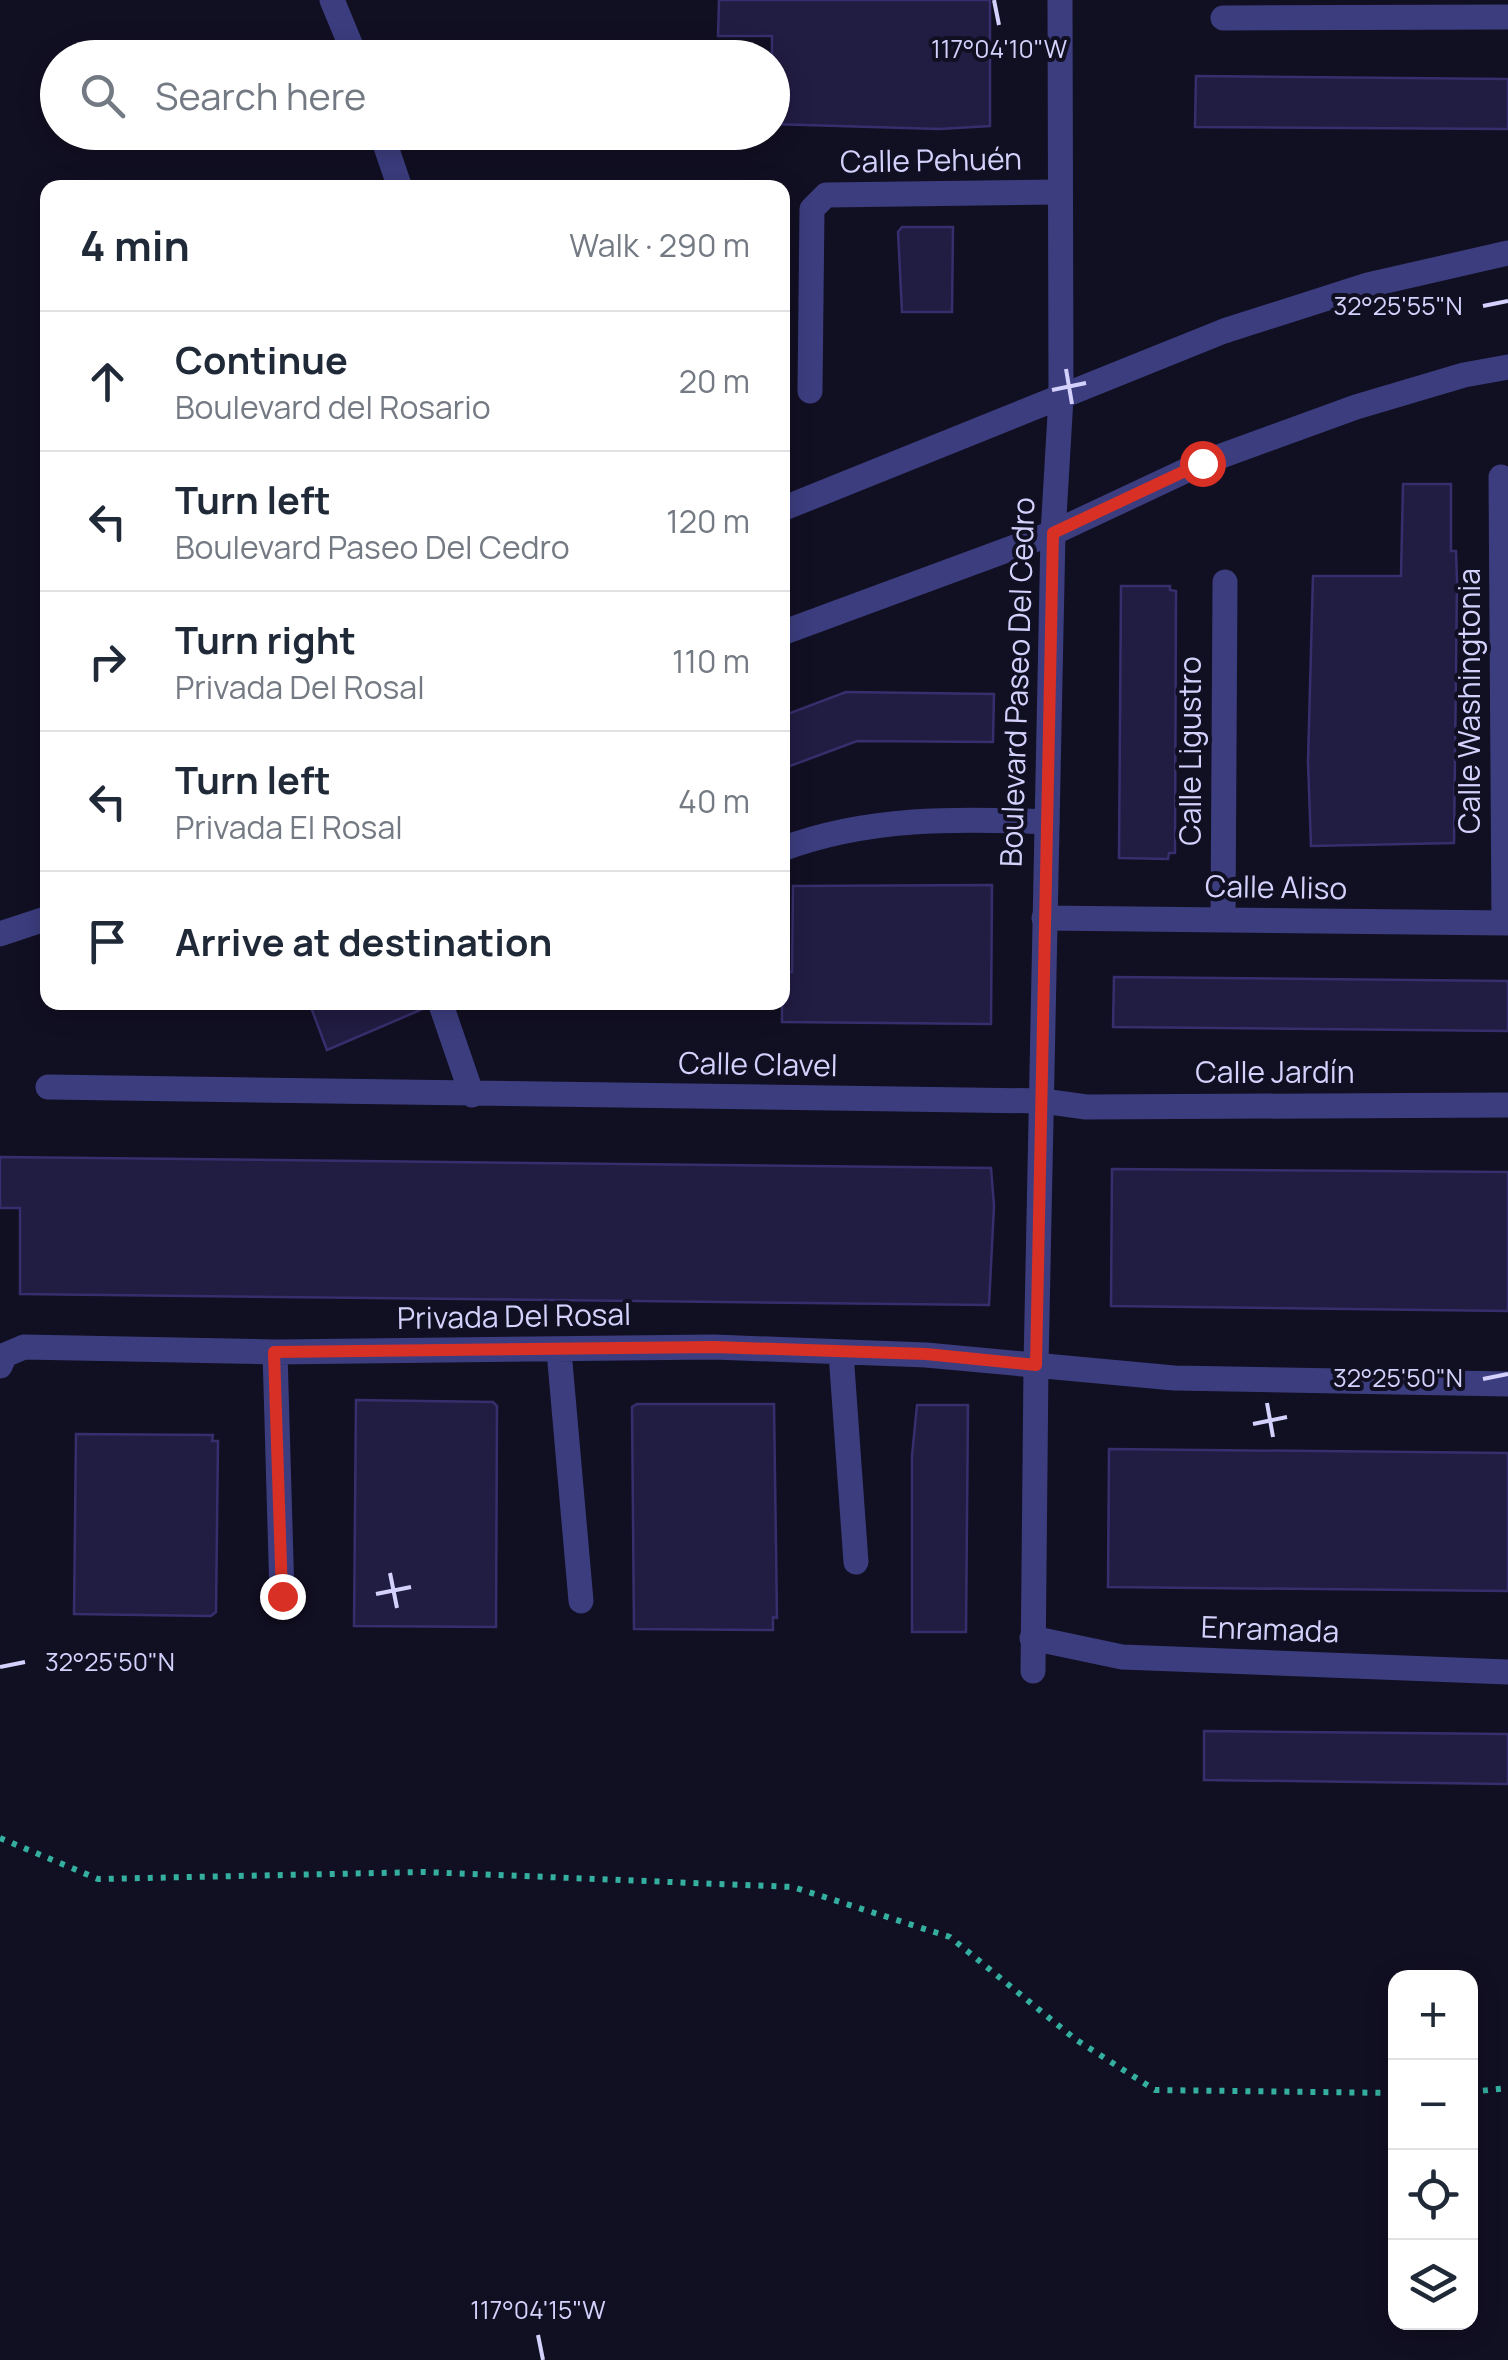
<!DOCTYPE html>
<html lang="en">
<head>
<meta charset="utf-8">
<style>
  body { margin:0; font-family:Manrope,sans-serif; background:#f6f6f7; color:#1f2937 }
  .controls { position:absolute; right:30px; bottom:30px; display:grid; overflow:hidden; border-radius:20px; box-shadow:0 5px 25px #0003 }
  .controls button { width:90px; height:90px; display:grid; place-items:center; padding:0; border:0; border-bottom:2px solid #e0e1e3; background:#fff; color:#1f2937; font:50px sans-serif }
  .stop { position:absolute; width:30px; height:30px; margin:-22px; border:8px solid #d93025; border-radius:50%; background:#fff }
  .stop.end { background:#d93025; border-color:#fff; box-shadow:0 2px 10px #0008 }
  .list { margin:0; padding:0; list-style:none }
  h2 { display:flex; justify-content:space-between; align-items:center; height:130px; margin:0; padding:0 40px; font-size:42px }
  h2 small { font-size:32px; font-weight:400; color:#747a83 }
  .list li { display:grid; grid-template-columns:65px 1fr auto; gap:30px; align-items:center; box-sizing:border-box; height:140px; padding:0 40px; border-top:2px solid #e0e1e3 }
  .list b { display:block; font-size:38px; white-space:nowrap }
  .list p { margin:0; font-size:32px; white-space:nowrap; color:#747a83 }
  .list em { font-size:32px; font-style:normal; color:#747a83 }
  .icon { flex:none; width:55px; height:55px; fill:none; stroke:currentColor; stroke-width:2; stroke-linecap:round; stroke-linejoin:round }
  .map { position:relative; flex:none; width:1508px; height:2360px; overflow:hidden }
  .search { position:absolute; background:#fff; box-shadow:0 5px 25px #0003; left:40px; top:40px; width:750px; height:110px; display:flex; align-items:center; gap:25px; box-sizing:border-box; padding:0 35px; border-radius:55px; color:#747a83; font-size:38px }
  .panel { position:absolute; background:#fff; box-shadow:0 5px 25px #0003; left:40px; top:180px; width:750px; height:830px; border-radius:20px }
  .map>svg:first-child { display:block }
</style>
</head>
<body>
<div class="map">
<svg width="1508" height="2360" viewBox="0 0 1508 2360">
  <rect width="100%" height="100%" fill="#110f22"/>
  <path fill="#211c42" stroke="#372f6d" stroke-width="2.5" d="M719,0H990V126L939,129L772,124V36H718Z
    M1196,76L1508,79V129L1195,127Z
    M902,227H953L952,312H902L898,232Z
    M1403,484H1451V551H1456L1457,580L1454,843L1311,846L1308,762L1313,576H1401Z
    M1121,586H1170V590L1176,591L1175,853H1169L1168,859L1119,858Z
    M846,692L994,694L993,742L857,741L782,769V716Z
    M992,885L991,1024L782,1022V972H792L793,886Z
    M1114,977L1508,981V1031L1113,1027Z
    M309,1002H424L425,1008L327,1050Z
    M0,1157L991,1168L994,1206L989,1305L20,1294V1208H0Z
    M1112,1169L1508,1172V1311L1111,1306Z
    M356,1400L493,1402L497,1406L496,1627L354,1626Z
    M637,1404H774L777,1618L773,1617V1630L634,1629L632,1407Z
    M917,1405H968L966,1632H912V1456Z
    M76,1434L213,1435L212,1441H218L216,1612L211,1616L74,1614Z
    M1109,1449L1508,1453V1591L1108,1587Z
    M1204,1731L1508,1734V1784L1204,1780Z"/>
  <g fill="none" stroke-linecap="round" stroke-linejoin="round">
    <path stroke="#34afa0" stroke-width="6" stroke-dasharray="5 8" stroke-linecap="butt" d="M0,1838L98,1879L424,1872L793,1887L950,1937L1075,2039L1155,2090L1396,2093
      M1470,2092L1508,2088"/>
    <path stroke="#3c3d7f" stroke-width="25" d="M332,0L356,58
      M1223,18L1508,17
      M381,132L400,188
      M810,391L812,209L826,195L1058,192
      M1501,477L1504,923
      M782,849C867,817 958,818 1047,822
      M1044,918L1508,923
      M1223,920L1225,582
      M0,934L48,918
      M440,1002L472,1095
      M48,1087L1043,1101L1086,1107L1508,1105
      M559,1351L581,1601
      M275,1352L282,1596
      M841,1353L856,1562
      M0,1366L5,1355L24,1347L275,1352L714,1347L926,1355L1174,1378L1508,1384
      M1032,1638L1122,1657L1508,1672
      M1033,1671L1036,1365"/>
    <path stroke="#3c3d7f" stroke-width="25" d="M782,509L1224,331L1368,285L1508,253
      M782,633L1053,533L1202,463L1356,407L1464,375L1508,367
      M1036,1365L1053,533L1061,398L1060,0"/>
  </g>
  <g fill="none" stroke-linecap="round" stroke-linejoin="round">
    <path stroke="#d93025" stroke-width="12" d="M282,1596L274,1352L714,1347L926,1354L1036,1365L1053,533L1202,463"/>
  </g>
  <path fill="none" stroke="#d4d2fd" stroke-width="4" d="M994,0L999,25M1483,306L1508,301M1066,369L1072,404M1052,390L1086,383M1483,1379L1508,1374M1267,1403L1273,1437M1253,1424L1287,1417M390,1573L397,1608M376,1594L411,1587M0,1667L25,1662M538,2335L543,2360"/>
  <g text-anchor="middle" stroke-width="8" stroke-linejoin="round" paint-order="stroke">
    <g font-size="30" fill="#d4d2fd" stroke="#110f22">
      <text transform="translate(931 161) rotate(-1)" y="10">Calle Pehuén</text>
      <text transform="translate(1018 682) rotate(-88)" y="10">Boulevard Paseo Del Cedro</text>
      <text transform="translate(1470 701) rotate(-90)" y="10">Calle Washingtonia</text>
      <text transform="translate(1191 751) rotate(-90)" y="10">Calle Ligustro</text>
      <text transform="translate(1276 888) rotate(1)" y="10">Calle Aliso</text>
      <text transform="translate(758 1065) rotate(1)" y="10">Calle Clavel</text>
      <text x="1275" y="1083">Calle Jardín</text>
      <text transform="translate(514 1317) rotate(-1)" y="10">Privada Del Rosal</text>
      <text transform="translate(1270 1630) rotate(2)" y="10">Enramada</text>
    </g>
  </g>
  <g font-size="25" text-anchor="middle" fill="#d4d2fd" stroke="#110f22" stroke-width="8" stroke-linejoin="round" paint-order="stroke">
    <text x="999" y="58">117°04'10"W</text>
    <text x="1398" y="315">32°25'55"N</text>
    <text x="1398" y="1387">32°25'50"N</text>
    <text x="110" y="1671">32°25'50"N</text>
    <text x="538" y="2319">117°04'15"W</text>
  </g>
</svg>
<div class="controls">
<button>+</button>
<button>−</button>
<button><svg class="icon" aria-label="locate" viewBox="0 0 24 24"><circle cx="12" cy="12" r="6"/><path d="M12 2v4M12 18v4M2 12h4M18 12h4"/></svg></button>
<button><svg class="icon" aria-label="layers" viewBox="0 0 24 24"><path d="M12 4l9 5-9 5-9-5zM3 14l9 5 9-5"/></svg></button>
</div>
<div class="stop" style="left:1202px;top:463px"></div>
<div class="stop end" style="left:282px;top:1596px"></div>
<div class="search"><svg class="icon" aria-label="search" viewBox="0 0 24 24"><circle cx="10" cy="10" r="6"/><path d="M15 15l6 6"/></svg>Search here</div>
<section class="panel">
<h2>4 min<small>Walk · 290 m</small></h2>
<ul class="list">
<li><svg class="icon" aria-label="ahead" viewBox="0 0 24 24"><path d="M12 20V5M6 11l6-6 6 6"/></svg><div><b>Continue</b><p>Boulevard del Rosario</p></div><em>20 m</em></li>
<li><svg class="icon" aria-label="left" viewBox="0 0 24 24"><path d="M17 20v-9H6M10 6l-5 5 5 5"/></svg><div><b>Turn left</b><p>Boulevard Paseo Del Cedro</p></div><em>120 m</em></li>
<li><svg class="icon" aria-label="right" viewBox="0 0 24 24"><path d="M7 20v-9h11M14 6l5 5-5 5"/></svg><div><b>Turn right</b><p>Privada Del Rosal</p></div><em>110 m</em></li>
<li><svg class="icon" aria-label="left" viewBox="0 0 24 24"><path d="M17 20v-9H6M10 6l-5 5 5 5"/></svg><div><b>Turn left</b><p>Privada El Rosal</p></div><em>40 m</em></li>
<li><svg class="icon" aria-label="arrive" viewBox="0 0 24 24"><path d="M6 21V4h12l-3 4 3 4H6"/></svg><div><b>Arrive at destination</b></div></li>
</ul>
</section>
</div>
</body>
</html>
